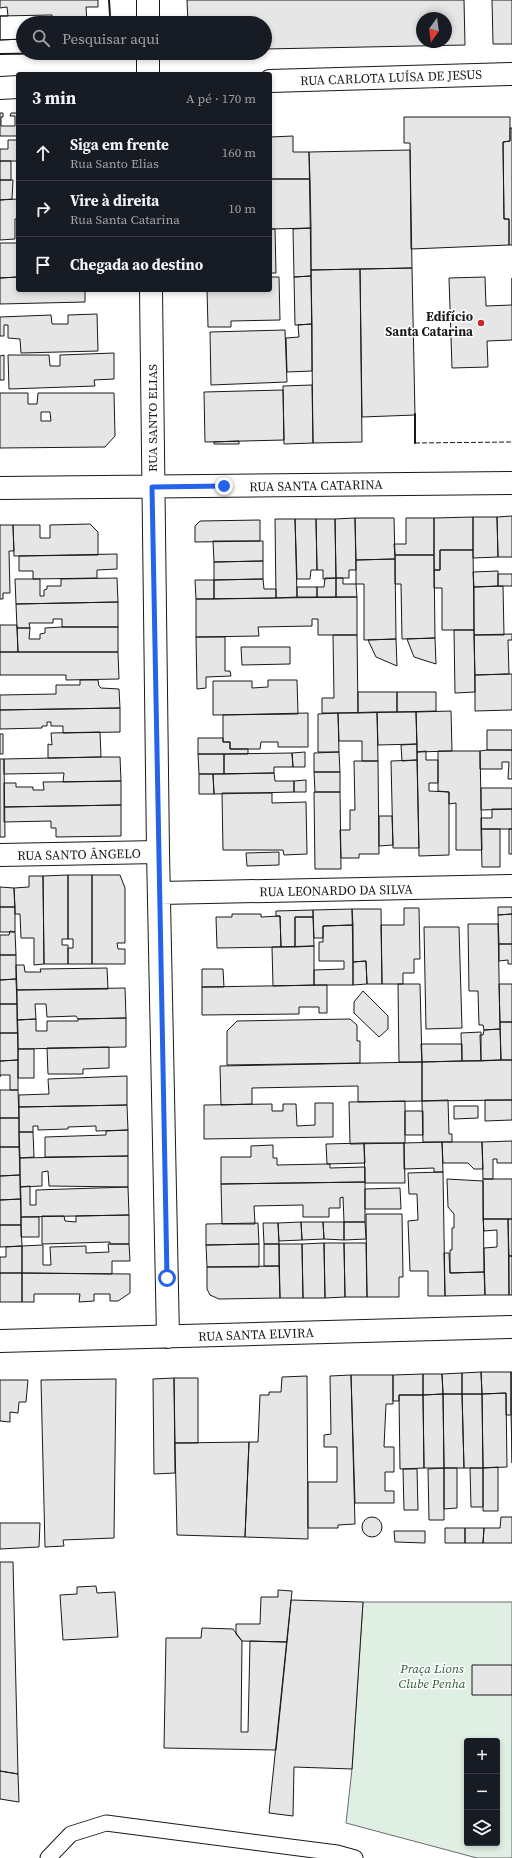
<!DOCTYPE html>
<html lang="pt">
<head>
<meta charset="utf-8">
<style>
  body { margin:0; font-family:"Source Serif 4",serif; background:#242831; color:#f1f3f6 }
  .controls { position:absolute; right:12px; bottom:12px; display:grid; overflow:hidden; border-radius:4px; box-shadow:0 2px 6px #0003 }
  .controls button { width:36px; height:36px; display:grid; place-items:center; padding:0; border:0; border-bottom:1px solid #363941; background:#171b24; color:#f1f3f6; font:20px sans-serif }
  .compass { position:absolute; left:416px; top:12px; width:36px; height:36px; border-radius:50%; background:#171b24; box-shadow:0 2px 6px #0003; rotate:194deg }
  .stop { position:absolute; width:12px; height:12px; margin:-9px; border:3px solid #2563eb; border-radius:50%; background:#fff }
  .stop.end { background:#2563eb; border-color:#fff; box-shadow:0 1px 4px #0008 }
  .list { margin:0; padding:0; list-style:none }
  h2 { display:flex; justify-content:space-between; align-items:center; height:52px; margin:0; padding:0 16px; font-size:17px }
  h2 small { font-size:13px; font-weight:400; color:#9ea1a6 }
  .list li { display:grid; grid-template-columns:26px 1fr auto; gap:12px; align-items:center; box-sizing:border-box; height:56px; padding:0 16px; border-top:1px solid #363941 }
  .list b { display:block; font-size:15px; white-space:nowrap }
  .list p { margin:0; font-size:13px; white-space:nowrap; color:#9ea1a6 }
  .list em { font-size:13px; font-style:normal; color:#9ea1a6 }
  .icon { flex:none; width:22px; height:22px; fill:none; stroke:currentColor; stroke-width:2; stroke-linecap:round; stroke-linejoin:round }
  .map { position:relative; flex:none; width:512px; height:1858px; overflow:hidden }
  .search { position:absolute; background:#171b24; box-shadow:0 2px 6px #0003; left:16px; top:16px; width:256px; height:44px; display:flex; align-items:center; gap:10px; box-sizing:border-box; padding:0 14px; border-radius:22px; color:#9ea1a6; font-size:15px }
  .panel { position:absolute; background:#171b24; box-shadow:0 2px 6px #0003; left:16px; top:72px; width:256px; height:220px; border-radius:4px }
  .map>svg:first-child { display:block }
</style>
</head>
<body>
<div class="map">
<svg width="512" height="1858" viewBox="0 0 512 1858">
  <rect width="100%" height="100%" fill="#fff"/>
  <path fill="#e0efe3" stroke="#6a6a6a" fill-rule="evenodd" d="M363,1602H512V1858H477L346,1823L352,1769ZM467,1741H497V1843H467Z"/>
  <path fill="#e6e6e6" stroke="#1a1a1a" fill-rule="evenodd" d="M0,0H98V7H86L87,23H23V39L0,40V16H8L7,7L0,8Z
    M187,0H464L465,45L265,49V23H188ZM422,18H446V42H422Z
    M492,0H512V44H493Z
    M52,15V23H23V39L0,40V16Z
    M0,113H3V117H1V126H15V116H10L11,113H18V136H0Z
    M404,117H510V141L503,142L504,219H509V245L411,249L410,143H404Z
    M510,128H512V245H509V219H504L503,142L510,141Z
    M293,136V152H309L310,179H270V137Z
    M8,140H18V161H0V149H8Z
    M410,150L412,268L311,270L309,152Z
    M0,161H11V180H0Z
    M270,179H310L311,228L270,229Z
    M0,180H13L12,199L0,200Z
    M18,199V219H15V239L0,240V200Z
    M311,228V276L294,277L293,229Z
    M270,229H275L276,273H270Z
    M0,243H18V277L0,278Z
    M412,268L415,415L362,417L360,269Z
    M360,269L362,442L313,443L311,270Z
    M311,276L312,324L295,325L294,277Z
    M18,277V290H85V302L0,304V278Z
    M270,277H279L280,320L231,321V327H208L207,290H270Z
    M485,277L486,306L512,305V278V340L487,341L488,367L452,368L449,278Z
    M97,314L98,351L21,353L20,339L8,338V325H4V336H0V317L51,315L52,324H68V315Z
    M312,324V371L287,372L286,338L299,337L298,325Z
    M285,330L287,382L211,385L210,332Z
    M114,353V379L94,380L95,386L9,389L8,355H49L50,366H60V355Z
    M4,355V380H0V356Z
    M312,385L313,443L284,444L283,386Z
    M283,390L284,440L205,442L204,392Z
    M0,393H28V404H37L38,393H114L115,436L105,447L0,448ZM41,412H50L51,421H41Z
    M239,441V444H214V442Z
    M512,516V557H498L497,517Z
    M473,517V550H440V570H434V518Z
    M473,517H497L498,557L473,558Z
    M355,518H394L395,559L356,560Z
    M355,518L356,570H349V578H336L335,519Z
    M406,518H434V555H395L394,544H406Z
    M275,519H295L297,597L276,598Z
    M295,519H316L317,570H311L310,579H297Z
    M316,519H335L336,578L323,579V570H317Z
    M260,520V541L195,542V526L200,521Z
    M90,524L98,532V555L14,556L13,525H40V538H50V525Z
    M0,525H13L14,551H9L10,593H3V599H0Z
    M213,541H263V561L214,562Z
    M440,550H473L474,630H442V588H434V570H440Z
    M117,554V569L97,570V578L33,579V571H19V556Z
    M395,555H434L435,638L402,639L401,584H395Z
    M395,559L396,639L364,640V584H356V560Z
    M263,561V579L214,580V562Z
    M498,571V586L474,587L473,572Z
    M498,574H512V586H498Z
    M117,578L118,602L16,604L15,579H40V596H44V590L47,589V586H61V579Z
    M325,578H336V597H317V587H324Z
    M336,578H343V584H356L357,597H336Z
    M263,579L264,589H276V598L214,599V580Z
    M195,580H214V599H196Z
    M503,586L504,635H474V587Z
    M297,587H317V597H297Z
    M357,597V635H318V619H312V626L258,627L259,636L196,637V599Z
    M118,602V627H62V619H53V623H29L30,628H17L16,604Z
    M0,625H17L18,652H0Z
    M62,627H118V652H18L17,628H30L29,639H40V634L45,633V628Z
    M454,630H474L475,692L455,693Z
    M512,634V640H508L509,674L475,675L474,635Z
    M333,635H357L358,713H322V698H334Z
    M196,637H225V671H230L231,676L206,677V688L197,689Z
    M435,638L436,664L414,657L407,639Z
    M396,639L397,666L376,657L368,640Z
    M241,647H290V664L242,665Z
    M0,652H118L119,679L66,680V675H0Z
    M509,674H512V710L475,711V675Z
    M80,680H98L99,686L101,688L119,689L120,708L0,710V695L56,694V685H80Z
    M268,680H297L298,714L213,715V681H252V688L268,687Z
    M358,692H397V712L358,713Z
    M397,692H436V711L397,712Z
    M120,708V732L63,733V726H51V722H47V726H42V728L0,729V710Z
    M451,711L452,751L417,752L416,712Z
    M377,712L378,761H362V741H339L338,713Z
    M377,712H416L417,744L378,745Z
    M308,713V747H278V742H261L260,749H230V742H223V715Z
    M338,713L339,752H318V714Z
    M487,730H512V750H487Z
    M100,732L101,757L48,758V744L52,745L51,733Z
    M0,734H3V754H0Z
    M198,738H223V742H230V749H248V754H198Z
    M417,744V760L402,761L401,745Z
    M487,750H512V779H508L509,762H502V769H480V751Z
    M426,751V760H438V783H429V791L449,792V855L419,856L417,752Z
    M438,751H480L482,850H456V803L449,804V792L438,791Z
    M305,752V767H293L292,753Z
    M339,752L340,772H314V753Z
    M292,753L293,767H274V773L224,774V754Z
    M198,754H224V774H199Z
    M101,757H120L121,781L63,782L64,773L4,774V759Z
    M0,759H4L5,837H0Z
    M417,760L419,848H393L391,761Z
    M354,761H378L379,854H359V858H341L340,830H350V810H355Z
    M314,772H340V792H315Z
    M274,773L275,781H294V792L214,794L213,774Z
    M199,774H213L214,794H199Z
    M306,780V792H294V781Z
    M121,781V805L4,807V783H16V787H33V790H44L43,782Z
    M481,788H512V809L481,810Z
    M314,792H340L341,869H315Z
    M222,793H272V803L306,802L307,854L284,855L283,850H223Z
    M121,805V836L56,837V828H51V821L4,822V807Z
    M492,809H512V829H481V818H492Z
    M379,816H392L393,845L379,846Z
    M481,829H500V867H482Z
    M509,829H512V854H509Z
    M279,852V865L247,866L246,853Z
    M68,875V939H62V945H68V964H44L43,876Z
    M68,875H92V964H68V948H73V939H68Z
    M92,875H120L125,888V943H117L118,949H125V964H92Z
    M29,876H43L44,964L34,965V938H21L20,914H15L14,888L29,887Z
    M0,887L14,888L15,907H0Z
    M0,907H15V932H0Z
    M498,907H512V914L498,915Z
    M404,908H419L420,959H414V973H403V984H382L381,925H404Z
    M352,909H381L382,984H367L366,961L353,962Z
    M352,909L353,925L323,926V938H314L313,910Z
    M313,910V917H295V947H281L280,916H276V911Z
    M232,914H261V917L280,916L281,947L217,948L216,917H232Z
    M512,914V944H499L498,915Z
    M295,917H313L314,946L295,947Z
    M468,924H498L500,1029L484,1030L483,1025H479L478,991H469Z
    M353,925V985H314V970L344,969V961H319V942H323V926Z
    M424,927H459L462,1028L426,1029Z
    M10,931L15,932L16,955H0V935H9Z
    M499,944H512V964H508V960L499,961Z
    M314,946V985L273,986L272,947Z
    M0,955H16V979L0,980Z
    M366,961L367,984L353,985V962Z
    M16,965H24L25,972H41L40,969L107,968L108,989L17,990Z
    M202,969H223L224,987H202Z
    M16,979L17,1004H0V980Z
    M398,984H420L422,1062H399Z
    M499,984H512V1022H500Z
    M327,985V1013H319V1007H299V1014L202,1015V987Z
    M125,988L126,1018L78,1019L76,1016L47,1017L46,1004H35L36,1019L17,1020V990Z
    M363,991L388,1016V1029L379,1037L354,1013V1002Z
    M0,1004H17L18,1033H0Z
    M126,1018V1047L18,1049L17,1020L36,1019V1031H47V1021H78V1019Z
    M350,1019L357,1025V1041H360V1063L227,1065V1031L237,1021Z
    M500,1022H512V1060H501Z
    M500,1029L501,1060L481,1061L480,1035H483L484,1030Z
    M481,1032V1061H462L461,1033Z
    M0,1033H18V1060L0,1061Z
    M421,1044H462V1061L422,1062Z
    M109,1047V1068L83,1069V1074H48L47,1048Z
    M18,1049H34V1078H18Z
    M18,1060V1090H10V1075H0V1077V1061Z
    M501,1060H512V1100L422,1101V1062Z
    M422,1062V1101L358,1102V1086L252,1088V1104L221,1105L220,1066Z
    M127,1076V1105L19,1107V1095L49,1094L48,1079Z
    M0,1090H18L19,1118H0Z
    M448,1100L449,1134H452V1142H423L422,1101Z
    M485,1100H512V1120L485,1121Z
    M405,1101V1143L350,1144L349,1102Z
    M315,1103H333V1137L204,1139V1105L272,1104V1111H283V1104H296L297,1126L315,1125Z
    M127,1105L128,1130L96,1131V1126L68,1127V1129L38,1130V1126H33V1132H19V1107Z
    M454,1106H478V1118L454,1119Z
    M405,1111H423V1135H405Z
    M0,1118H19V1147H0Z
    M128,1130V1156L45,1157V1137L106,1135V1131Z
    M19,1132H33L34,1157L20,1158Z
    M512,1141V1163H497V1159H493V1179H483L482,1142Z
    M442,1142H482L483,1169H474L468,1163H443Z
    M442,1142L443,1172H434V1168L404,1169V1143Z
    M364,1143L365,1163L327,1164L326,1144Z
    M364,1143H404L405,1183H365Z
    M273,1145V1158H277V1165L327,1164H330V1168L365,1167V1182L221,1184V1157H251V1146Z
    M0,1147H19L20,1175L0,1176Z
    M128,1156V1187L49,1186L48,1171L42,1172V1186L20,1187V1158Z
    M443,1172L445,1296H428V1271H410L408,1221L418,1220L417,1194H409L408,1173Z
    M20,1175L21,1199L0,1200V1176Z
    M447,1179L483,1181L484,1272L450,1273V1250H452V1228H454V1214L448,1207Z
    M483,1179H512V1219H483Z
    M365,1182V1222H344L343,1197L340,1198V1208H329V1217H303V1205L254,1206L255,1224H222L221,1184Z
    M30,1186V1205H36V1190L128,1187L129,1215L21,1217L20,1187Z
    M400,1188L401,1209H365V1189Z
    M21,1199V1225H0V1200Z
    M366,1214H402L403,1277H399V1297H367Z
    M129,1215V1244H110V1242L42,1244V1216H64L65,1221L76,1222V1216Z
    M21,1217H39V1237H21Z
    M483,1219H508L509,1295H485L484,1248L497,1247V1230L484,1231Z
    M508,1219H512V1256H509Z
    M301,1222L302,1240L279,1241L278,1223Z
    M301,1222H323L324,1239L302,1240Z
    M323,1222H344V1240L324,1239Z
    M344,1222H365L366,1239L344,1240Z
    M258,1223L259,1244L206,1245V1224Z
    M263,1223H278L279,1244H264Z
    M0,1225H21L22,1246L0,1247Z
    M324,1243L325,1298H303L302,1244Z
    M324,1243H344L345,1297L325,1298Z
    M344,1243H366L367,1297H345Z
    M108,1244H129L130,1261H112V1274L22,1273V1246L43,1245V1265H51L50,1247L86,1246V1253L109,1252Z
    M259,1244V1267H207L206,1245Z
    M264,1244H279V1266H264Z
    M279,1244H302L303,1298H280Z
    M22,1246V1273H0V1257H6V1247Z
    M444,1253H449L450,1273L484,1272L485,1295L445,1296Z
    M509,1256H512V1295H509Z
    M279,1266L280,1298L219,1299L210,1295L207,1289V1267Z
    M0,1273H22V1302H0Z
    M22,1273L130,1274V1293L118,1301H110V1294H94V1301L79,1302L80,1294H34V1302H22Z
    M481,1372L482,1394H462V1373Z
    M481,1372H511V1415H506V1393L482,1394Z
    M511,1372H512V1463L511,1411Z
    M462,1373V1394H443L442,1374Z
    M423,1374V1395H399V1401H393V1375Z
    M423,1374H442L443,1394L423,1395Z
    M351,1375H393V1404H386L384,1447H394V1472H385V1491H394V1503H355Z
    M351,1375L355,1524L338,1525V1528H308V1482H337V1447H324V1435L331,1434L330,1376Z
    M307,1376L308,1539L245,1537L249,1442H258L260,1395H269V1392H281L282,1377Z
    M174,1378L175,1473L154,1474L153,1379Z
    M174,1378H198V1443H175Z
    M116,1379L114,1538L63,1540L64,1546L45,1547L41,1380Z
    M0,1380H28L26,1402H19L18,1413L10,1412V1422L0,1421Z
    M506,1393L507,1467L483,1468L482,1394Z
    M443,1394L444,1468H424L423,1395Z
    M443,1394H462L464,1468H444Z
    M462,1394H482L483,1468H464Z
    M399,1395H423L424,1468L400,1469Z
    M249,1442L245,1537L177,1535L175,1443Z
    M498,1467V1511H483V1468Z
    M444,1468V1520H429L428,1469Z
    M444,1468H457V1508L444,1509Z
    M470,1468H483V1507H471Z
    M403,1469H417L418,1510H404Z
    M362 1527a10 10 0 1 1 20 0a10 10 0 1 1-20 0Z
    M501,1517H512V1543H483L484,1528H500Z
    M0,1523H40L39,1547L0,1549Z
    M445,1528H465V1543H445Z
    M465,1528H484L483,1543H465Z
    M394,1531H425V1543L395,1542Z
    M0,1562H13L18,1774L0,1771Z
    M96,1586L97,1593L115,1592L118,1637L63,1640L60,1595L77,1594V1587Z
    M278,1590L292,1591L287,1642L242,1641L236,1634V1624H260L261,1597H278Z
    M291,1600L363,1602L352,1769L294,1767L293,1816L269,1813Z
    M202,1628L233,1629L242,1641L241,1732H248L250,1641L287,1642L276,1750L164,1748L166,1638H201Z
    M472,1665H512V1695H472Z
    M0,1771L18,1774L19,1802L0,1799Z"/>
  <g fill="none" stroke-linecap="round" stroke-linejoin="round">
    <defs>
      <path id="service" d="M48,1858L71,1834L106,1823L337,1853L355,1858"/>
      <path id="minor" d="M148,0V23
        M148,53V74
        M270,81L512,74
        M0,88L18,87
        M151,290L158,852L168,1337
        M0,488L512,483
        M0,855L158,852
        M160,893L512,886
        M0,1341L512,1327"/>
    </defs>
    <use href="#service" stroke="#1a1a1a" stroke-width="17"/>
    <use href="#minor" stroke="#1a1a1a" stroke-width="24"/>
    <use href="#service" stroke="#fff" stroke-width="15"/>
    <use href="#minor" stroke="#fff" stroke-width="22"/>
    <path stroke="#1a1a1a" stroke-width="1" stroke-dasharray="5 2" stroke-linecap="butt" d="M110,15V23
      M415,443L512,442"/>
    <path stroke="#1a1a1a" stroke-width="2" d="M109,0L110,15
      M0,54L73,53
      M415,414V443"/>
  </g>
  <g fill="none" stroke-linecap="round" stroke-linejoin="round">
    <path stroke="#2563eb" stroke-width="5" d="M167,1278L152,487L224,486"/>
  </g>
  <circle fill="#c62828" stroke="#fff" stroke-width="1.5" cx="481" cy="323" r="4"/>
  <g text-anchor="middle" stroke-width="3" stroke-linejoin="round" paint-order="stroke">
    <g font-size="13" fill="#1a1a1a" stroke="#fff">
      <text transform="translate(391 77) rotate(-2)" y="5">RUA CARLOTA LUÍSA DE JESUS</text>
      <text transform="translate(152 418) rotate(-90)" y="5">RUA SANTO ELIAS</text>
      <text transform="translate(316 485) rotate(-1)" y="5">RUA SANTA CATARINA</text>
      <text transform="translate(79 854) rotate(-1)" y="5">RUA SANTO ÂNGELO</text>
      <text transform="translate(336 890) rotate(-1)" y="5">RUA LEONARDO DA SILVA</text>
      <text transform="translate(256 1334) rotate(-2)" y="5">RUA SANTA ELVIRA</text>
    </g>
    <g font-size="13" font-weight="bold" fill="#1a1a1a" stroke="#fff" text-anchor="end">
      <text x="473" y="321">Edifício<tspan x="473" dy="15">Santa Catarina</tspan></text>
    </g>
    <g font-size="13" font-style="italic" fill="#2b5a34" stroke="#fff">
      <text x="432" y="1673">Praça Lions<tspan x="432" dy="15">Clube Penha</tspan></text>
    </g>
  </g>
</svg>
<div class="controls">
<button>+</button>
<button>−</button>
<button><svg class="icon" aria-label="layers" viewBox="0 0 24 24"><path d="M12 4l9 5-9 5-9-5zM3 14l9 5 9-5"/></svg></button>
</div>
<svg class="compass" viewBox="-18 -18 36 36"><path d="M0-13l5 13h-10z" fill="#e53935"/><path d="M0 13l5-13h-10z" fill="#9ea1a6"/></svg>
<div class="stop" style="left:167px;top:1278px"></div>
<div class="stop end" style="left:224px;top:486px"></div>
<div class="search"><svg class="icon" aria-label="search" viewBox="0 0 24 24"><circle cx="10" cy="10" r="6"/><path d="M15 15l6 6"/></svg>Pesquisar aqui</div>
<section class="panel">
<h2>3 min<small>A pé · 170 m</small></h2>
<ul class="list">
<li><svg class="icon" aria-label="ahead" viewBox="0 0 24 24"><path d="M12 20V5M6 11l6-6 6 6"/></svg><div><b>Siga em frente</b><p>Rua Santo Elias</p></div><em>160 m</em></li>
<li><svg class="icon" aria-label="right" viewBox="0 0 24 24"><path d="M7 20v-9h11M14 6l5 5-5 5"/></svg><div><b>Vire à direita</b><p>Rua Santa Catarina</p></div><em>10 m</em></li>
<li><svg class="icon" aria-label="arrive" viewBox="0 0 24 24"><path d="M6 21V4h12l-3 4 3 4H6"/></svg><div><b>Chegada ao destino</b></div></li>
</ul>
</section>
</div>
</body>
</html>
